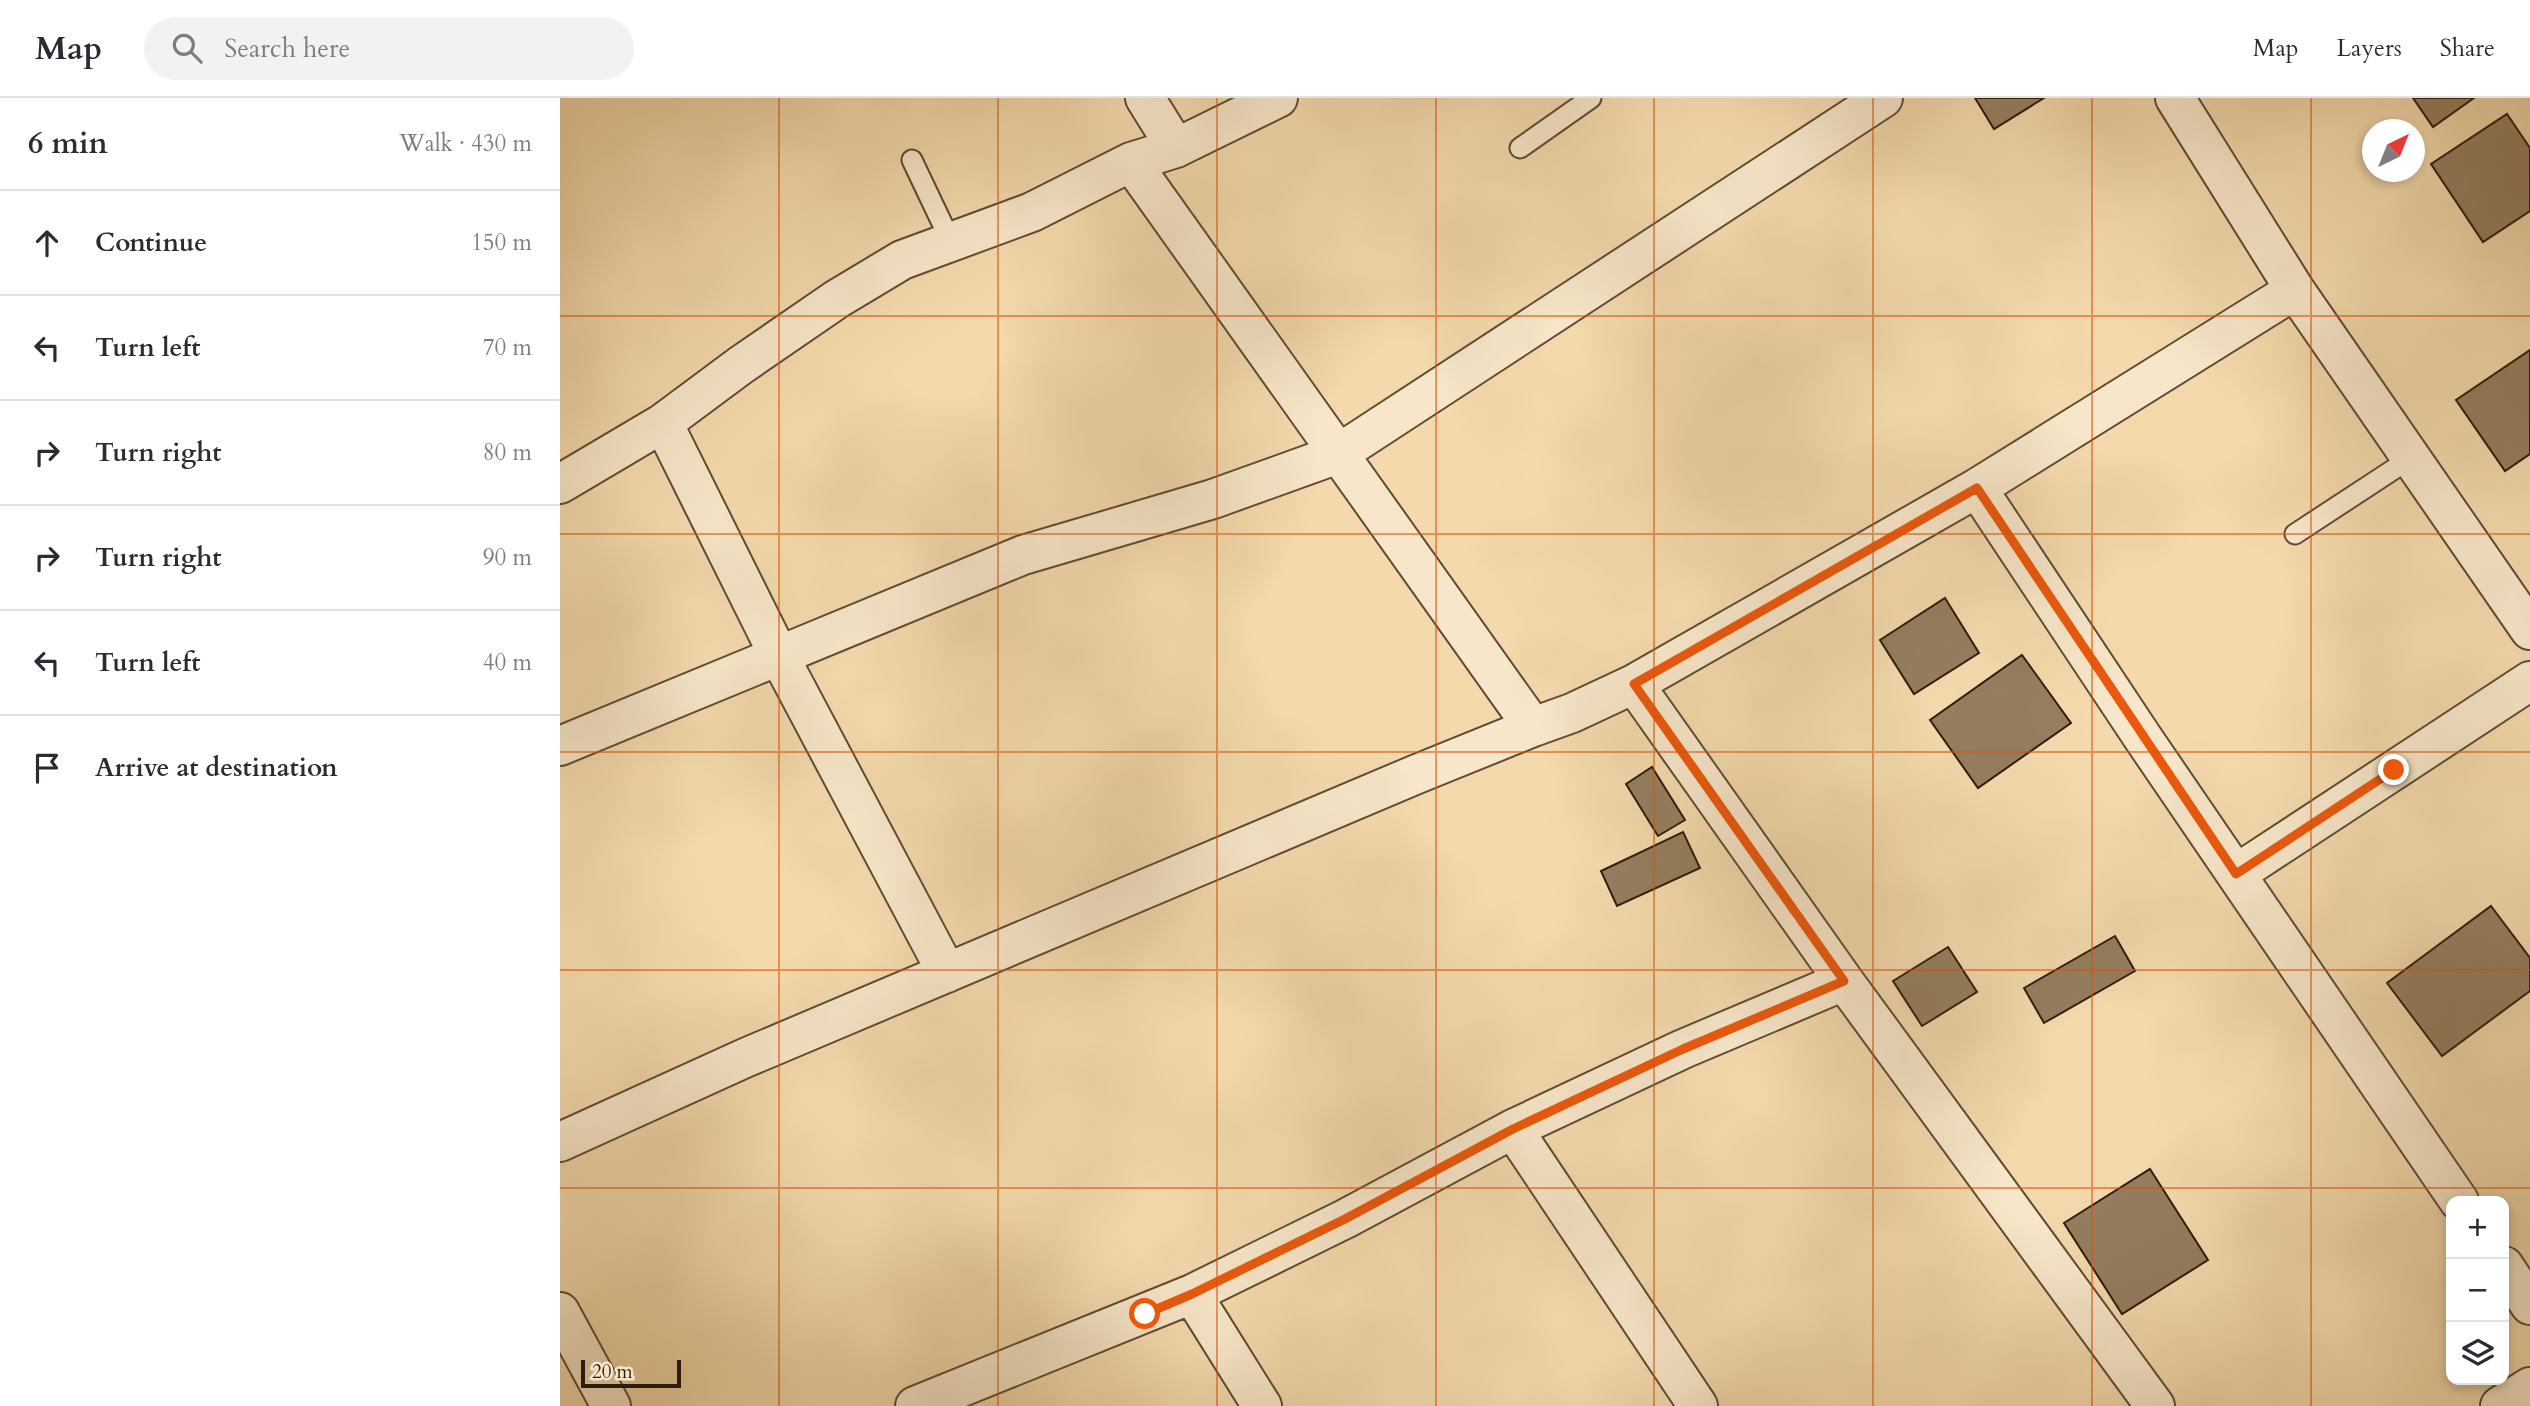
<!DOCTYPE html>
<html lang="en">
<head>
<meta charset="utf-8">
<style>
  body { margin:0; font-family:Cardo,serif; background:#f2f2f3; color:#2b2b33 }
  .controls { position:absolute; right:21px; bottom:21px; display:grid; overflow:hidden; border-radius:14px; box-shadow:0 4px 10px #0003 }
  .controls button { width:63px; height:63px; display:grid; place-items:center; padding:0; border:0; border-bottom:2px solid #e1e1e2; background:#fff; color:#2b2b33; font:35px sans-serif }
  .compass { position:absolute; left:1802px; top:21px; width:63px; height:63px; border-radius:50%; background:#fff; box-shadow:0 4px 10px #0003; rotate:43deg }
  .scale { position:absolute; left:21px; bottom:18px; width:100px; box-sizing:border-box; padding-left:7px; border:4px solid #2e1c0c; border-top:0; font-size:19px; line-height:24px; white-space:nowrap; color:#2e1c0c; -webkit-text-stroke:5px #f7e6c9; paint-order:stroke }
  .stop { position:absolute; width:21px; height:21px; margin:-16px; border:5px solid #ea580c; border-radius:50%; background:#fff }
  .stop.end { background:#ea580c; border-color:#fff; box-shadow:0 2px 7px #0008 }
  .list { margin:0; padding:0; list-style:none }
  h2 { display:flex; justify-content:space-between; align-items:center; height:91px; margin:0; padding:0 28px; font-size:30px }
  h2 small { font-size:23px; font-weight:400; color:#7c7c81 }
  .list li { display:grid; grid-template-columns:46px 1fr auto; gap:21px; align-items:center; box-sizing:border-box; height:105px; padding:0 28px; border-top:2px solid #e1e1e2 }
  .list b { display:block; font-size:26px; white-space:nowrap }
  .list em { font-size:23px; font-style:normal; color:#7c7c81 }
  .icon { flex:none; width:38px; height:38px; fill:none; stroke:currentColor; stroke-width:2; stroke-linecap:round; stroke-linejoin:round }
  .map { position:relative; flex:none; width:1970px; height:1308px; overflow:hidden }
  header { display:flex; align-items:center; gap:42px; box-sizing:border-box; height:98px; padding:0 35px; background:#fff; border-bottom:2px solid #e1e1e2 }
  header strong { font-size:33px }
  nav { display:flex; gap:38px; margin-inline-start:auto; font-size:24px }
  .search { width:490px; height:63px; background:#f2f2f3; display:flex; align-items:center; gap:18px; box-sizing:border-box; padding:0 24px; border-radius:38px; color:#7c7c81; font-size:26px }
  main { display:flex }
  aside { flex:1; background:#fff }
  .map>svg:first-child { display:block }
</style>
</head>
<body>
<header>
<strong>Map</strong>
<div class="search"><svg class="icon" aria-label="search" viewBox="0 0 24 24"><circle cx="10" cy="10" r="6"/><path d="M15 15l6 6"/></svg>Search here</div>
<nav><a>Map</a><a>Layers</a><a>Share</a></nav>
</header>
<main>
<aside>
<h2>6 min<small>Walk · 430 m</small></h2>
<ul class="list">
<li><svg class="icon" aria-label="ahead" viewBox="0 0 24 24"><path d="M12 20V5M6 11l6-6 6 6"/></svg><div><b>Continue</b></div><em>150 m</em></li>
<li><svg class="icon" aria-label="left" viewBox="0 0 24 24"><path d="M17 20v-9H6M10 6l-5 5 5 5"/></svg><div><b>Turn left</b></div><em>70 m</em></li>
<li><svg class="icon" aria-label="right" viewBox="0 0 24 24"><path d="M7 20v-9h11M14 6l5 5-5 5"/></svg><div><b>Turn right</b></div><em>80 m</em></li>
<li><svg class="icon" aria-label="right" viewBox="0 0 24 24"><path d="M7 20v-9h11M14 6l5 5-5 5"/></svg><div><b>Turn right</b></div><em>90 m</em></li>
<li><svg class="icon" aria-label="left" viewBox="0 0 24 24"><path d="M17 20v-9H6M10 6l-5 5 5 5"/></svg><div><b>Turn left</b></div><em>40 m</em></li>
<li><svg class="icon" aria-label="arrive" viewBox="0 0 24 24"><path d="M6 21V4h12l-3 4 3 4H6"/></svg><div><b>Arrive at destination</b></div></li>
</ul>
</aside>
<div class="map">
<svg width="1970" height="1308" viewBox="0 0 1970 1308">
  <rect width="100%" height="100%" fill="#f3d9ac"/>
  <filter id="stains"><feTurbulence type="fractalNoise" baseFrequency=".00286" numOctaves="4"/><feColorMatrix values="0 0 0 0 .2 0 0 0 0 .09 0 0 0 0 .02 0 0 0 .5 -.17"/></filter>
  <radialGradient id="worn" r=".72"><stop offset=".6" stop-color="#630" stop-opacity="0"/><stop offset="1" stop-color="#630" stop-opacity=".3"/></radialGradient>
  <path fill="#947e5f" stroke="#2e1c0c" stroke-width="2" d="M1415,0H1484L1434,31Z
    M1853,0H1914L1873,29Z
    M1947,16L1970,50V113L1923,144L1871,66Z
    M1970,252V356L1945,373L1896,302Z
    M1385,500L1419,555L1354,596L1320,542Z
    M1462,557L1511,625L1418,690L1370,622Z
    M1092,669L1125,722L1098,738L1066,686Z
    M1123,734L1140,770L1057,808L1041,773Z
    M1931,808L1970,860V893L1882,958L1827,885Z
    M1555,838L1575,873L1484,925L1464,890Z
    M1388,849L1417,894L1362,928L1333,883Z
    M1590,1071L1648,1162L1562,1216L1504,1125Z"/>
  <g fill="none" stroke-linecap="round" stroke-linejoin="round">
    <defs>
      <path id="lane" d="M960,50L1031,0
        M352,62L391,144
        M1735,436L1851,360"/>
      <path id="street" d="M585,0L616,50
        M1615,0L1735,192L1970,532
        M571,64L973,629
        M103,325L219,558L387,875
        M0,386L103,325L181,267L277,201L342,162L472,114L571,64L616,50L718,0
        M1417,390L1583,640L1899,1103
        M1074,586L1284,883L1595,1308
        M0,648L463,457L653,401L778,356L1323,0
        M1676,776L1970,583
        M953,1031L1138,1308
        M0,1044L185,960L857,676L973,629L1012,615L1074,586L1417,390L1735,192
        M1944,1168L1970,1207
        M632,1196L702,1308
        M0,1214L51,1308
        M355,1308L632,1196L785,1121L953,1031L1123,951L1284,883
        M1940,1308L1970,1289"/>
    </defs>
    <use href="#lane" stroke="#5f4b34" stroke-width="23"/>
    <use href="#street" stroke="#5f4b34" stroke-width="42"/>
    <use href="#lane" stroke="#f7e6c9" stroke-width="19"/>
    <use href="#street" stroke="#f7e6c9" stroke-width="38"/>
  </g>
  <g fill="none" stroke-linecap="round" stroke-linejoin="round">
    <path stroke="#ea580c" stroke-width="9" d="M585,1216L632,1196L785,1121L953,1031L1123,951L1284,883L1074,586L1417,390L1676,776L1834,672"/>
  </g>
  <path fill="none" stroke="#d5530c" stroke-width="2" stroke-opacity="0.55" d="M219,0V1308M438,0V1308M657,0V1308M876,0V1308M1094,0V1308M1313,0V1308M1532,0V1308M1751,0V1308M0,218H1970M0,436H1970M0,654H1970M0,872H1970M0,1090H1970"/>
  <rect width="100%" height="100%" filter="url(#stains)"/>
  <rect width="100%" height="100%" fill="url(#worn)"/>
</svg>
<div class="controls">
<button>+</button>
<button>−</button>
<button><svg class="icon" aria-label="layers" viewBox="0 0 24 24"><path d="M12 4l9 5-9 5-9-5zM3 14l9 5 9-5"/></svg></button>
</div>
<svg class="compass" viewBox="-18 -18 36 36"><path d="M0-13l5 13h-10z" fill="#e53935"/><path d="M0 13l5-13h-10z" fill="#7c7c81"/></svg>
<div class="scale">20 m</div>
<div class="stop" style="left:585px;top:1216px"></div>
<div class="stop end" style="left:1834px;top:672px"></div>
</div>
</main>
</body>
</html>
